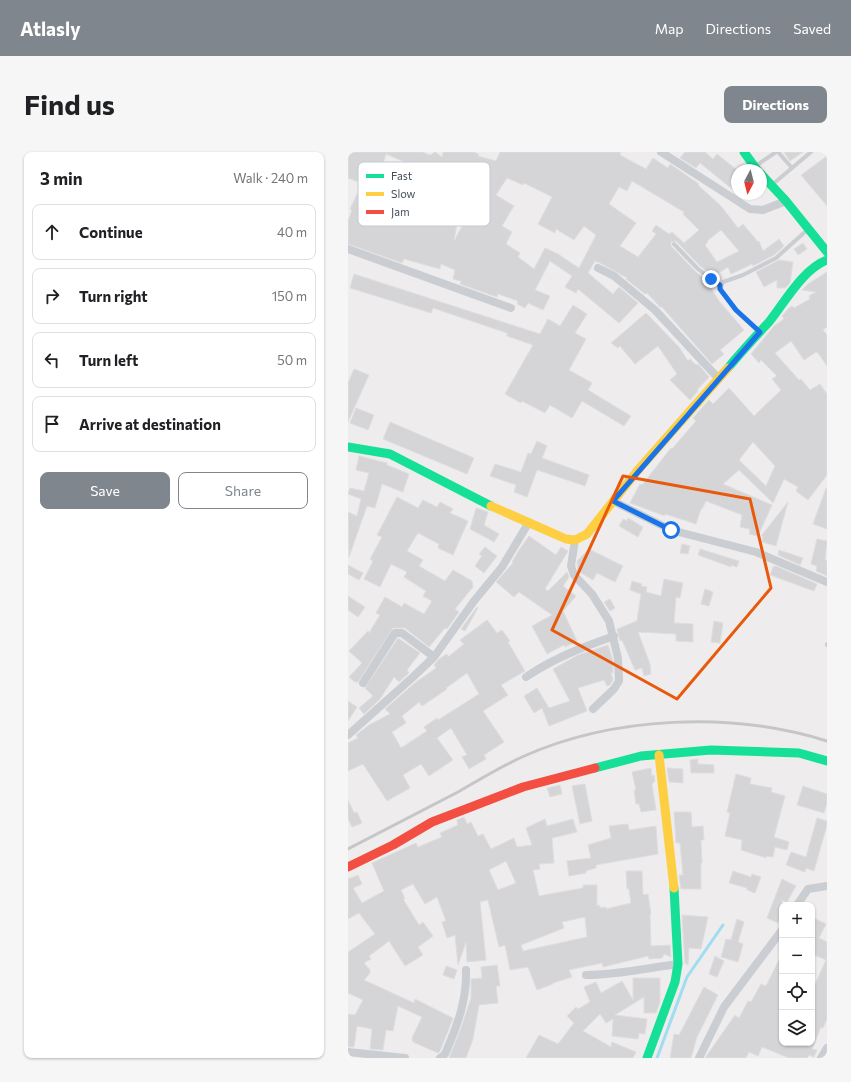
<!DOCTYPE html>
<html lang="en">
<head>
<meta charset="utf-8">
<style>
  body { margin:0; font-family:Commissioner,sans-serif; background:#f6f6f6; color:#202124 }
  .controls { position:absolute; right:12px; bottom:12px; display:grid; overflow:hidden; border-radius:8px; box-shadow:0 1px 3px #0004 }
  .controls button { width:36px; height:36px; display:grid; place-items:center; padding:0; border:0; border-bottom:1px solid #e0e0e0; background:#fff; color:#202124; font:20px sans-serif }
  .compass { position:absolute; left:383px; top:12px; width:36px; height:36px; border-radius:50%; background:#fff; box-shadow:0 1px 3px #0004; rotate:187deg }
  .stop { position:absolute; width:12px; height:12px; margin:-9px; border:3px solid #1a73e8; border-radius:50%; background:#fff }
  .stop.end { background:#1a73e8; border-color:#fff; box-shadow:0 1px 4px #0008 }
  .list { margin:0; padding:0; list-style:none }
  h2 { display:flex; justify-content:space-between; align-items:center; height:52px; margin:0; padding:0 16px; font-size:17px }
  h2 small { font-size:13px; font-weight:400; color:#757577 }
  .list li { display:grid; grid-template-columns:26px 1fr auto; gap:12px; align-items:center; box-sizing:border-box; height:56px; margin:0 8px 8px; padding:0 8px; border:1px solid #e0e0e0; border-radius:8px }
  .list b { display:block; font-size:15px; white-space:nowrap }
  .list em { font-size:13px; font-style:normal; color:#757577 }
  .actions { display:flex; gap:8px; padding:12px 16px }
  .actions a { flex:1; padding:9px 0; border:1px solid #7f868e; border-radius:8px; text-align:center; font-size:14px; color:#7f868e }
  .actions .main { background:#7f868e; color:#fff }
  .icon { flex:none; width:22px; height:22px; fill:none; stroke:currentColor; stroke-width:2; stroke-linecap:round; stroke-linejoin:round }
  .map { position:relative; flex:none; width:479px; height:906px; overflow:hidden; border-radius:8px }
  header { display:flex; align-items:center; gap:24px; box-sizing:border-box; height:56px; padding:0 20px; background:#7f868e; color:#fff }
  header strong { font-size:19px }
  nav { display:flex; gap:22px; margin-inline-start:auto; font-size:14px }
  .intro { display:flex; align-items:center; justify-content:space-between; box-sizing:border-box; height:96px; padding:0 24px }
  h1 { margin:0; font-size:28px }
  .button { padding:10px 18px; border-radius:8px; background:#7f868e; color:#fff; font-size:14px; font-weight:700 }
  main { display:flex; gap:24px; padding:0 24px }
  aside { flex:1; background:#fff; border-radius:8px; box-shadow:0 1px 3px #0004 }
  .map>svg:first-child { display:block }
</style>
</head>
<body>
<header>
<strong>Atlasly</strong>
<nav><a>Map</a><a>Directions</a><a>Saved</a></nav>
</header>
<div class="intro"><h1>Find us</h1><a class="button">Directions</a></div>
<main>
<aside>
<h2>3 min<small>Walk · 240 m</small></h2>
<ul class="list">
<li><svg class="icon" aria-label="ahead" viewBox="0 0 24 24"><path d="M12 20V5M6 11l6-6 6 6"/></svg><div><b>Continue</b></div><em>40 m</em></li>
<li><svg class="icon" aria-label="right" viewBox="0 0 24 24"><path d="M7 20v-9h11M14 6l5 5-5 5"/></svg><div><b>Turn right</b></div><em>150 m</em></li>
<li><svg class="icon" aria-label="left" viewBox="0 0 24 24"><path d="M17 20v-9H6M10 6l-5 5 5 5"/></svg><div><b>Turn left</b></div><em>50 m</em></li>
<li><svg class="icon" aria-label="arrive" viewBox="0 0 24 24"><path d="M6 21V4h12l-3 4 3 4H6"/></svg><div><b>Arrive at destination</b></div></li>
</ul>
<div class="actions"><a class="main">Save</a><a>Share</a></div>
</aside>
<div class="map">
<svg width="479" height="906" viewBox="0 0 479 906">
  <rect width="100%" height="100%" fill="#eeecec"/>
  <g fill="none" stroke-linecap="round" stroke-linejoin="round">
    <path stroke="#9fddf1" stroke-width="3" d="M309,906L339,825L375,773"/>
  </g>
  <path fill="#d5d4d7" stroke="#dfdedf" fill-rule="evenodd" d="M0,0H74L82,3L87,0L94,5L95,0H125L131,2L130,4L148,9L152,0H273L272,3L298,17L305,6L320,16L322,12L351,32L350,33L373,54L390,76L395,72L410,90L411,89L415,99L431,87L436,94L426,103L405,114L404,112L383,122L380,115L366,124L352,114L328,89L323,90V94L348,120L360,129L359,130L371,149L396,178L372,198L376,202L364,212L314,155H312L299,141L297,142L278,127L279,126L252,111L247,109L240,121L265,142L271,135L290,151L271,171L230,137L228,141L217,135L224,124L202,109L187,138L202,144L195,158L180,151L177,156L169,152L170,149L150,142L149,145L112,132L113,129L105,127L107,118L93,112L92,117L56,107L54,111L0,92V69L4,58L2,57L10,40L22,47L19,52L35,60L38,55L56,65L63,50L0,26ZM38,2L61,12L50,39L30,29ZM118,19L140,26L106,89ZM159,26L175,33L176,31L204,45L190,72L207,81L208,77L226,88L236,74L248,83L231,116L210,102L197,96L186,117L170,105L172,101L158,92L164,80L154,74L166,54L148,43ZM284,29L336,60L335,62L351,78L336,91L324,80L321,82L308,73L304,79L308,82L290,105L272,94L288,71L261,52L271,35L279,39ZM373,78L391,99L369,110L357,93L360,90L359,89Z
    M337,0H357L365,7L369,2L389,18V41L352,11L348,16L332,6Z
    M436,0H455L442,9Z
    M479,4V54L453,23Z
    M455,91L459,97L450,103L446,97Z
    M431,108L445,110L442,131L437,136H429V128L416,135L408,120Z
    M479,120V175L475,178L479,183V214L470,201L468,200L456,208L443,189L427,201L451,228L453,227L462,238L472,232L479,242V323L460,348L448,339L450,335L436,327L425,351L391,318L375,332L424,353L410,384L401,382L402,377L392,375L394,363L358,349L354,357H353L348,372L317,362V364L282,351L292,332L294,333L323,296L324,297L348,269L345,266L361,248L365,252L381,236L406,264L433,238L424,227L429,224L413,208L411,211L403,202L426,174L436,167L434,164L441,156L444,154L446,156L462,147L461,144L468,140L454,138L460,132ZM405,290L427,314L418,334L391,308Z
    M6,122L192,182L200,167L212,174L225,153L239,162L227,181L238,187L221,218L244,231L240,238L283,264L276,274L234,249L224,266L202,253L197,261L174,249L173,251L157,242L185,193L159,184V181L85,156L83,161L2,136Z
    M298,161L331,195L340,209L342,207L348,213L350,212L361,225L349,238L350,239L342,248L322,228L329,222L310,194L287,212L272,194L270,196L263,191Z
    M6,217L21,223L0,270V231Z
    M8,256L26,263L20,278L2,271Z
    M42,270L126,306L119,322L35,287Z
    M189,289L199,294L194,306L241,323L237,334L189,318L179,345L166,340L168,333L142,324L147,312L173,320L180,301L183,302Z
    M11,304L39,311V313L61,322L55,340L34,332L27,356L19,354L1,405L0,360L9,364L13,347L0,342L2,336L16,339L21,321L8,318Z
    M478,336H479V377L465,372Z
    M49,345L70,356L75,348L89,355L92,350L105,357L102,361L120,369L105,403L90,396L91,392L70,381L59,399L75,408L71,414L97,429L105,418L124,429L125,435L107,457L111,460L99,477L97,476L81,495L57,476H45L10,530H7L1,525L14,511L1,499L20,479L21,481L32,463L28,461L37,445L54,455L56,451L76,462L84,449L75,444L78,439L56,425L59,420L43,412L32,435L16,427L25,409L22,407L34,385L29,383Z
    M440,350L428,394L414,390L415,384H413Z
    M128,356L140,360L136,373L151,382L146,390L122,377Z
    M280,366L295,375L290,385L271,374L275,367L279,369Z
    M181,384L208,403L213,395L220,399L197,437L200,439L219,420L221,425L215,434L228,444L215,459L229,489L217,495L216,493L199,502L184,474L204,463L171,440L166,445L148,430L165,411L164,410L171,398Z
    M469,387L479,389L477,408H479V424L468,419L469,414L463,412Z
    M334,392L342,394L340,402L332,401Z
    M137,395L149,404L136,421L127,414L134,404L131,402Z
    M241,397L275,414L267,430L249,421L245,428L230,419L229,409Z
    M352,397L391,409L389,415L383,413V415L350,403Z
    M431,398L455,406L452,413L430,403Z
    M0,413L15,421L11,428L0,422Z
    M428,414L469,432L466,439L422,423L425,415Z
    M316,427L335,431L332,446L328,445L326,471L345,472V490L328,489V482L290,480L302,512L303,522L296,524L294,516L287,518L274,488L272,489L269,477L289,469L293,442L282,438L284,429L294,432L293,434L299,435L298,440L313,444Z
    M357,437L365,440L361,454L353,452Z
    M0,444L17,455L10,465L0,458Z
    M262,447L267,456L262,459L256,450Z
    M129,455L130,456L117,479L113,477Z
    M139,468L149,481L154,478L162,489L160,490L177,519L153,533L160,543L135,559L156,590L136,603L138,607L121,617L114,605L119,603L103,576L89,586L105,608L81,624L73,612L55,623L62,636L39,649L15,612L0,619V591L10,586L8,583L21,573L42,562L37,557L68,530L88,516L86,513L91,507L99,502L100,505L116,492L112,488ZM119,521L131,542L90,568L89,566L76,575L79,579L53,596L44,580L58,571L54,564L71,550L74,554L86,546L99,537L98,536Z
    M366,469L375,471L372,491L363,490Z
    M50,486L72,501L59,518L61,521L51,530L46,525L32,547L16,562L11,556L25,544L17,536Z
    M260,493L265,509V521H263L265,528L262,533L259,534L256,528L230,536L239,559L201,574L194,556L186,561L176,544L189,536L201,556L222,549L205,517L230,503Z
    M0,549L9,555L0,569Z
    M350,607V612L366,613V621H343L342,608Z
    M303,616L304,624L306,623L307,629L304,632L308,658L293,660L291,652H288L286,638H288L284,620Z
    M319,616L335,617V631L321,630Z
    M388,622L403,626L402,632L424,636L423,640L437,644L426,685L441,690L439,698L427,695L425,705L418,704V706L393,698L394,688L377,684L382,661L379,660Z
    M237,632L244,669L232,672L224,634Z
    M212,633L214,642L202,645L199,636Z
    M455,634L479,642V651L476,661L449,653Z
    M0,648L6,661L9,660L14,671L4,675L0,667Z
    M326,660H343L344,675L355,674L356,688H353L354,711H353V737H333L331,723H335L332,691H328Z
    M116,665L119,672L123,670L130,684L135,682L143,697L166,686L169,695L184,693L178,676L197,667L199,674L225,667L229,680L204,686L206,711L191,712L192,717L185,718L191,744L235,736V733H249V754L252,753V756L258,755V757L283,751L281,737H279L278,719H294L295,743L300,742L303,762L302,763L303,794L322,793L323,805L316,802L314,806L301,807L300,804L255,815L254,811L221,818L224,825L205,831V832L189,838L180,815L162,818L157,793L151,795L140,748L132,750L138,808L119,810L118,790L110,813L107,783L99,786L94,770L98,769L89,745L77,752L65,732L53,738L57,747H55L71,773L75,770L85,784L70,795L75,803L57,814L41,789L21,804L23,807L16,811L22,818V821L16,828L66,851L67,847L105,866L100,879L92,899L90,901L65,890L64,886L74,865L50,854L45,879L38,878L35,898L22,897L24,877L9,874L6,895H0V862L7,863L15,848L0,841V800L27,782L11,761L0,767V727L10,723L14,732L5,736L14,751L36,739L24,711L68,691L70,695L94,685L92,681L110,673L109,668ZM158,709L168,731L150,738L141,718ZM237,765L239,785L175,799L173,793L216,776L214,770Z
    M469,666L479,669V673L466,719L458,716L457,720L438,713L443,700L458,705Z
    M280,672L281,678L308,674L310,702L248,713V716L238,719V721L221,724L219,709L243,706L240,693L263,686L261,674Z
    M385,719L403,725L404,722L413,725L407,741L399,738V736L381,731Z
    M434,727L448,734L439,750L434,748V762L430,771L419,766Z
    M334,763L360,765L353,797L341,796L340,813L337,811Z
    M464,765L478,772L471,786L479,790V867L475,876L473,875L464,897L469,898L466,905L461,903L459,906H441L414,895L410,904L401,900L398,906H357L387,863L391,866L400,849L403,850L413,832L418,834L434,802V891H464V839L478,808L464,802Z
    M389,767L396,770L390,790L395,792L390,810L373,805L378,787L383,788Z
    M367,804L376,809L369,825L361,822Z
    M149,813L152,834H148L150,851L131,853L125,887L118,906H101L114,873L123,846V827L134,826L133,815Z
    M98,814L109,818L106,827L95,823Z
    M285,826H312V850L308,861H296V845L267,863L299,867L297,882L291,881L290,887L264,884L265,867L258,871L252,862L235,879L263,895L264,890L288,900L285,906H178L191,883L210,892L226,871L219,864L228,855L230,857L242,850L236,835L248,830L253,841L274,829L285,848Z
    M356,835L370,843L349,885L343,906H322L326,882L331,883Z"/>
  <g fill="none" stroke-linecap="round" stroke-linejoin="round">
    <path stroke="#cacdd1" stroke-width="4" d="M430,0L444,16
      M409,13L428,0
      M425,32L463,0
      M326,92L350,117L372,133
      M411,180L387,158L372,137L375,130L395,123L428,106L458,79
      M479,493V492"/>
    <path stroke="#cacdd1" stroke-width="8" d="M313,0L402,57L415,58L438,49
      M0,97L163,156
      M250,116L266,124L307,158L370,226
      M265,349L323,378L408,400L479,430
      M227,388L223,414L226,423L244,442L261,469L270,506L271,529L266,537L245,557
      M178,525C206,506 235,495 266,484
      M15,531L47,481H54L86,505
      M0,583L65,525L86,505L126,449L154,415L181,370
      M449,753L460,737L479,734
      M238,823C269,823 299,816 330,812
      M0,900L57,906
      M92,906L97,902C109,874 119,849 118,818
      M351,906L376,855L434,778
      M473,906L479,896"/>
    <path stroke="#16e098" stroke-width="9" d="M396,0L409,18
      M413,22L438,49L479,100
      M380,216C393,200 407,185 421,170C437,150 455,117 479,108
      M0,295L42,302L143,354
      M247,616L293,604L363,598L451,601L479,609
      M299,906L327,830L330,812L326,736"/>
    <path stroke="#ffcf43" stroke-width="9" d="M143,354L218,387L227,388L239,382L290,318L380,216
      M311,603L326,736"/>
    <path stroke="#f24e42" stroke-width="9" d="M0,715L45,693L84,670L175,635L247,616"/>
    <path stroke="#c4c6c8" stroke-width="3" d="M0,697C37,678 74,659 110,640C131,628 152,615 174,605C265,564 384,559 479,589"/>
  </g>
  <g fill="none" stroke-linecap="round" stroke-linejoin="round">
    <path stroke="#1a73e8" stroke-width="5" d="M323,378L265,349L412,180L388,158L372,137V133L363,127"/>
  </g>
  <path fill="none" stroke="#e8590c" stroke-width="3" stroke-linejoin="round" d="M275,324L402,347L423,436L329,547L204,478Z"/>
  <rect x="10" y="10" width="132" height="64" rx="6" fill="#fff" stroke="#c7cace" stroke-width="1"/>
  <rect x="18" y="22" width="18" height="4" fill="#16e098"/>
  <rect x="18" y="40" width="18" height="4" fill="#ffcf43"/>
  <rect x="18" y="58" width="18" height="4" fill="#f24e42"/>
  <g font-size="11" fill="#434f5b">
    <text x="43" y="28">Fast</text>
    <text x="43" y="46">Slow</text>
    <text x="43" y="64">Jam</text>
  </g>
</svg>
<div class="controls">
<button>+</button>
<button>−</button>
<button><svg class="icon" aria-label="locate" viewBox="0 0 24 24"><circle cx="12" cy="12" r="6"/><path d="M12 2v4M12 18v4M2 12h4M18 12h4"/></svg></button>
<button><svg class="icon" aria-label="layers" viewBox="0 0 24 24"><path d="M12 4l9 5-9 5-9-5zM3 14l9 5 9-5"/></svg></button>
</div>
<svg class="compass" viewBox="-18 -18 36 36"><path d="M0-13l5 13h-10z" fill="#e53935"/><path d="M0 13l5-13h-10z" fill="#757577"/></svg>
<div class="stop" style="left:323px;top:378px"></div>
<div class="stop end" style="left:363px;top:127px"></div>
</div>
</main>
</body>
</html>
